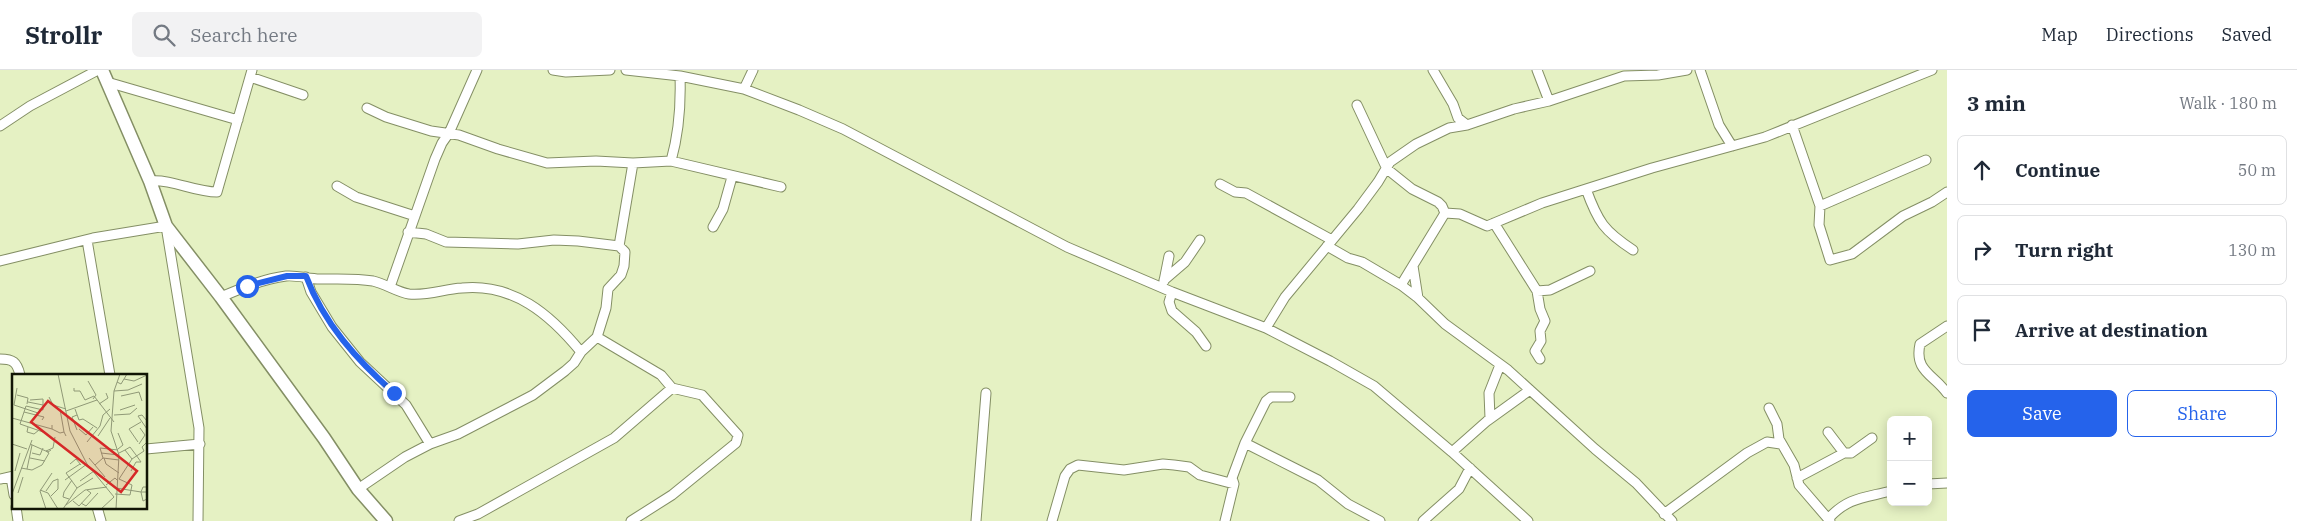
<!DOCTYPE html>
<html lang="en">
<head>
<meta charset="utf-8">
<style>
  body { margin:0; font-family:"IBM Plex Serif",serif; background:#f2f2f3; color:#1f2937 }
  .controls { position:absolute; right:15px; bottom:15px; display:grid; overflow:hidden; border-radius:8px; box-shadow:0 2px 12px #0003 }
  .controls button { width:45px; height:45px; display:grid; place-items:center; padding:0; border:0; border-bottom:1px solid #e0e1e3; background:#fff; color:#1f2937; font:25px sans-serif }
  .stop { position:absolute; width:15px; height:15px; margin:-11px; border:4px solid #2563eb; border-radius:50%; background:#fff }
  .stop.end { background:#2563eb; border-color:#fff; box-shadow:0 1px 5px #0008 }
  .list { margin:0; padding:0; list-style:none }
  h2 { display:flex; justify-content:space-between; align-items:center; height:65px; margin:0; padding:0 20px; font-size:21px }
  h2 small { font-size:16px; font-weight:400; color:#747a83 }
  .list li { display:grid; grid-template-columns:32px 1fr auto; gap:15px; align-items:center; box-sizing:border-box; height:70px; margin:0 10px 10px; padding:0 10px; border:1px solid #e0e1e3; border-radius:8px }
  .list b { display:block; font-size:19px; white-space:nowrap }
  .list em { font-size:16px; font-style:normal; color:#747a83 }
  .actions { display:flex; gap:10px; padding:15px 20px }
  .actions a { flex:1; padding:11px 0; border:1px solid #2563eb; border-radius:8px; text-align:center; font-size:18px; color:#2563eb }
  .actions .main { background:#2563eb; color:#fff }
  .icon { flex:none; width:28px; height:28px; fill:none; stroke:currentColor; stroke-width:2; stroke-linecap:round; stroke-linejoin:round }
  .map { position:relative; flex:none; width:1947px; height:451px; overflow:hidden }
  header { display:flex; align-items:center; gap:30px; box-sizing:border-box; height:70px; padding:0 25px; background:#fff; border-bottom:1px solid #e0e1e3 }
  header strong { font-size:24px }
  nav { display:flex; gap:28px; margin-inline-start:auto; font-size:18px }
  .search { width:350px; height:45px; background:#f2f2f3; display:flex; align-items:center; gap:12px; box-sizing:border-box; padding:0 18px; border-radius:8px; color:#747a83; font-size:19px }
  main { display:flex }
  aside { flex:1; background:#fff }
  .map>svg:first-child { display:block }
</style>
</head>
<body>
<header>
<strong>Strollr</strong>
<div class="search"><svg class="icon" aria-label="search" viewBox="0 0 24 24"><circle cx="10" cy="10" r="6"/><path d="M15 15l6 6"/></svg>Search here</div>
<nav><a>Map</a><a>Directions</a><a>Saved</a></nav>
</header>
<main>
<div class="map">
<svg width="1947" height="451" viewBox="0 0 1947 451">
  <rect width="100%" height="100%" fill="#e5f1c3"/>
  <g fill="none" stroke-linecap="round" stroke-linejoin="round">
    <defs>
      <path id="street" d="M553,0L566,2L610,0
        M626,0L680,6L744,19L799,40L843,59L1067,177L1172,222L1266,258L1330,291L1374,316L1452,382L1528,451
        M1433,0L1453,34L1458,48L1467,55
        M1537,0L1549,31
        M1700,0L1719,55L1732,76
        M250,7L303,25
        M107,12L238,50
        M744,19L753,0
        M367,38L386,47L431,61L459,65L498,79L547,93L596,91L633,93L671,91L781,117
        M1792,55L1820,136L1926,90
        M0,56L30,36L98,0
        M671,91C679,63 681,35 680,6
        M150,111C173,109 194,122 217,122L252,0
        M1220,114L1235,122L1246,123L1332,170
        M337,116L356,127L415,146
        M1586,119L1652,98L1765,67L1932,0
        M1820,136L1819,155L1830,190L1852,184L1903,146L1932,132L1947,122
        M1445,143L1460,144L1487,156L1542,133L1586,119C1598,152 1604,161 1633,180
        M1494,153L1537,221L1550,220L1590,201
        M713,157L723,139L732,107
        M87,170L110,305
        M619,176L633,93
        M1327,176L1348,188L1362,192L1401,215L1445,143L1442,136L1438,132L1412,119L1387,99L1357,35
        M0,191L93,168L166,156L199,358L198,451
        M1413,196L1418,228
        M306,207L311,222L332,257L360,292L406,335L430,374
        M1164,210L1185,192L1200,170
        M1164,211L1169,186
        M1401,215L1418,228L1445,254L1508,300L1595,379L1636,413L1672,451
        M390,217L435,89L442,73L449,63L477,0
        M1537,221L1540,239L1545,251L1540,261L1541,271L1535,281L1540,289
        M1172,222L1169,232L1172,241L1196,262L1206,276
        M221,227C242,218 263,209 286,206C298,205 309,209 320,209C338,209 356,208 373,211C386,214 397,222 409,224C428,226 444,219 462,218C513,213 550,244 581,282
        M1947,256L1920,274C1914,301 1933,304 1947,323
        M1266,258L1285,227L1358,139L1378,112L1390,92L1416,74L1449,58L1467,55L1514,39L1549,31L1624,6L1658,5L1687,0
        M597,267L661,305L672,318L702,325L738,365L736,373L672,425L631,451
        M0,289C13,289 17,292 20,305
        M1769,338L1777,354L1779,369L1794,395L1799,415L1830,451
        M1490,348L1489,323L1500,295
        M1828,362L1844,383H1851L1872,368
        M1245,373L1318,410L1348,434L1380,451
        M146,379L200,374
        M1452,382L1487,351L1530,320
        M11,407L14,425
        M1797,408L1844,383
        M0,409L14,406
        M1928,414L1947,413
        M358,419L405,387L430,374L458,364L533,325L565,301L574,293L581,282L597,267L606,238L608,219L621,205L624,196L625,182L619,176L578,171L554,170L518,174L446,172L426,164L408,162
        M16,437L18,451
        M97,437L101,451
        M1664,444L1747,383L1767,372L1781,374
        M1828,449C1848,427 1864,428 1891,421
        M459,451L478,444L614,368L672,318
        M976,451L986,323
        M1052,451L1065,406L1070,399L1078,395L1124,400L1163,394L1174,395L1189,397L1200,405L1234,414
        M1225,451L1234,414L1232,408L1245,373L1266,331L1271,327H1290
        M1423,451L1459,419L1470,398"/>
      <path id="secondary" d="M102,0L150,111L166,156L221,227L324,368L358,419L386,451"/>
    </defs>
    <use href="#street" stroke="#848f65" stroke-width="11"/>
    <use href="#secondary" stroke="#848f65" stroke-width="15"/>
    <use href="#street" stroke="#fff" stroke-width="9"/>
    <use href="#secondary" stroke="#fff" stroke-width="12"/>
  </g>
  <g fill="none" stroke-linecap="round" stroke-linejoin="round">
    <path stroke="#2563eb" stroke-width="6" d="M247,216L287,206H306C324,254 357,290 394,323"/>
  </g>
  <g transform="translate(12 304)">
    <rect width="135" height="135" fill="#e5f1c3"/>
    <path fill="none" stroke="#909977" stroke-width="1" d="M46,0L58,57L75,90L102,123M112,5L122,7L135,1M76,7L84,21L81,25M105,8L109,10L115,0M5,14L2,31L26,39M62,14V17H68L73,26L82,22L102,48M102,17L116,16L130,10M5,21L16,24L15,30M109,22L127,18L130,27M37,23L41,31L54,35M18,26L31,25V36L14,32L8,50L34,59M16,28L31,31M87,30L96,24L94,19M48,35L52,58M63,35L67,46L71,45L85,54M108,36L123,31M54,37L85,26M12,38L32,43L30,46M102,41L118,40L125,34M0,44L40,55M135,47L130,41L126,42L135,55M40,51V55L48,59L52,58L54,62M16,53L15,58L22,60L27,56M67,55L74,61L81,53M65,56L60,43L65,41M86,62L98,44M75,68L88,52L91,41L98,35M126,68L117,55L129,48M0,70L15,75M18,70L36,78L39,76M127,70L133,61L128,54M106,75L111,71L106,59M113,76L118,73L124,81M34,77L41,74L43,63M20,79L28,81L31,74M89,79L107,81M107,79L113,76L120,85M18,84L33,87M77,84L93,103M91,84L88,74L106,76M92,84L94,90L107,99M58,90L64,85L69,91M83,91L91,84L107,86M9,94L20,96L30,91L37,79L34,77M15,95L20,71M3,97L8,79M119,97L124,88H129L124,81M53,106L75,90M68,107L82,97M94,111L103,104L106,107M65,114L54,99L68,90M104,114L129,118L131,113H135M28,116L36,119L46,135M34,117L41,107L46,105V115L39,122M135,118H129L131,127L135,125M6,119L11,103M0,120L20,66M103,120L118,121L120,111L107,105L120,85L132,77L130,73L135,68M57,125L51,123L52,118L60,106M61,127L67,132L79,119L75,116M69,129L74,132L86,119M54,131L73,116L95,113M34,135L28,117L40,99M51,135L65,114L81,104M89,135L102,123M104,135L107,81L99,57L102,17L108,0"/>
    <path fill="#d62828" fill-opacity="0.15" stroke="#d62828" stroke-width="2.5" d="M36,27L125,97L109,118L19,48Z"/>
    <rect width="135" height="135" fill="none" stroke="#111505" stroke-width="2.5"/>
  </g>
</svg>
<div class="controls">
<button>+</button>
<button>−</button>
</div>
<div class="stop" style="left:247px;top:216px"></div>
<div class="stop end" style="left:394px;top:323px"></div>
</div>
<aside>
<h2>3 min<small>Walk · 180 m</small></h2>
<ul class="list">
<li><svg class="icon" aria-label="ahead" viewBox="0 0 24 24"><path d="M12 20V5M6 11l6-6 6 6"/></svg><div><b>Continue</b></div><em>50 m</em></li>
<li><svg class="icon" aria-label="right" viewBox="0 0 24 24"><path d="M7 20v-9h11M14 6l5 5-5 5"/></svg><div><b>Turn right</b></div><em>130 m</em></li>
<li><svg class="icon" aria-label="arrive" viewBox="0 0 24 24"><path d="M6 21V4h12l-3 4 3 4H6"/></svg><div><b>Arrive at destination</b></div></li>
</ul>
<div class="actions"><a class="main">Save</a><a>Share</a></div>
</aside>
</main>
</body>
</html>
